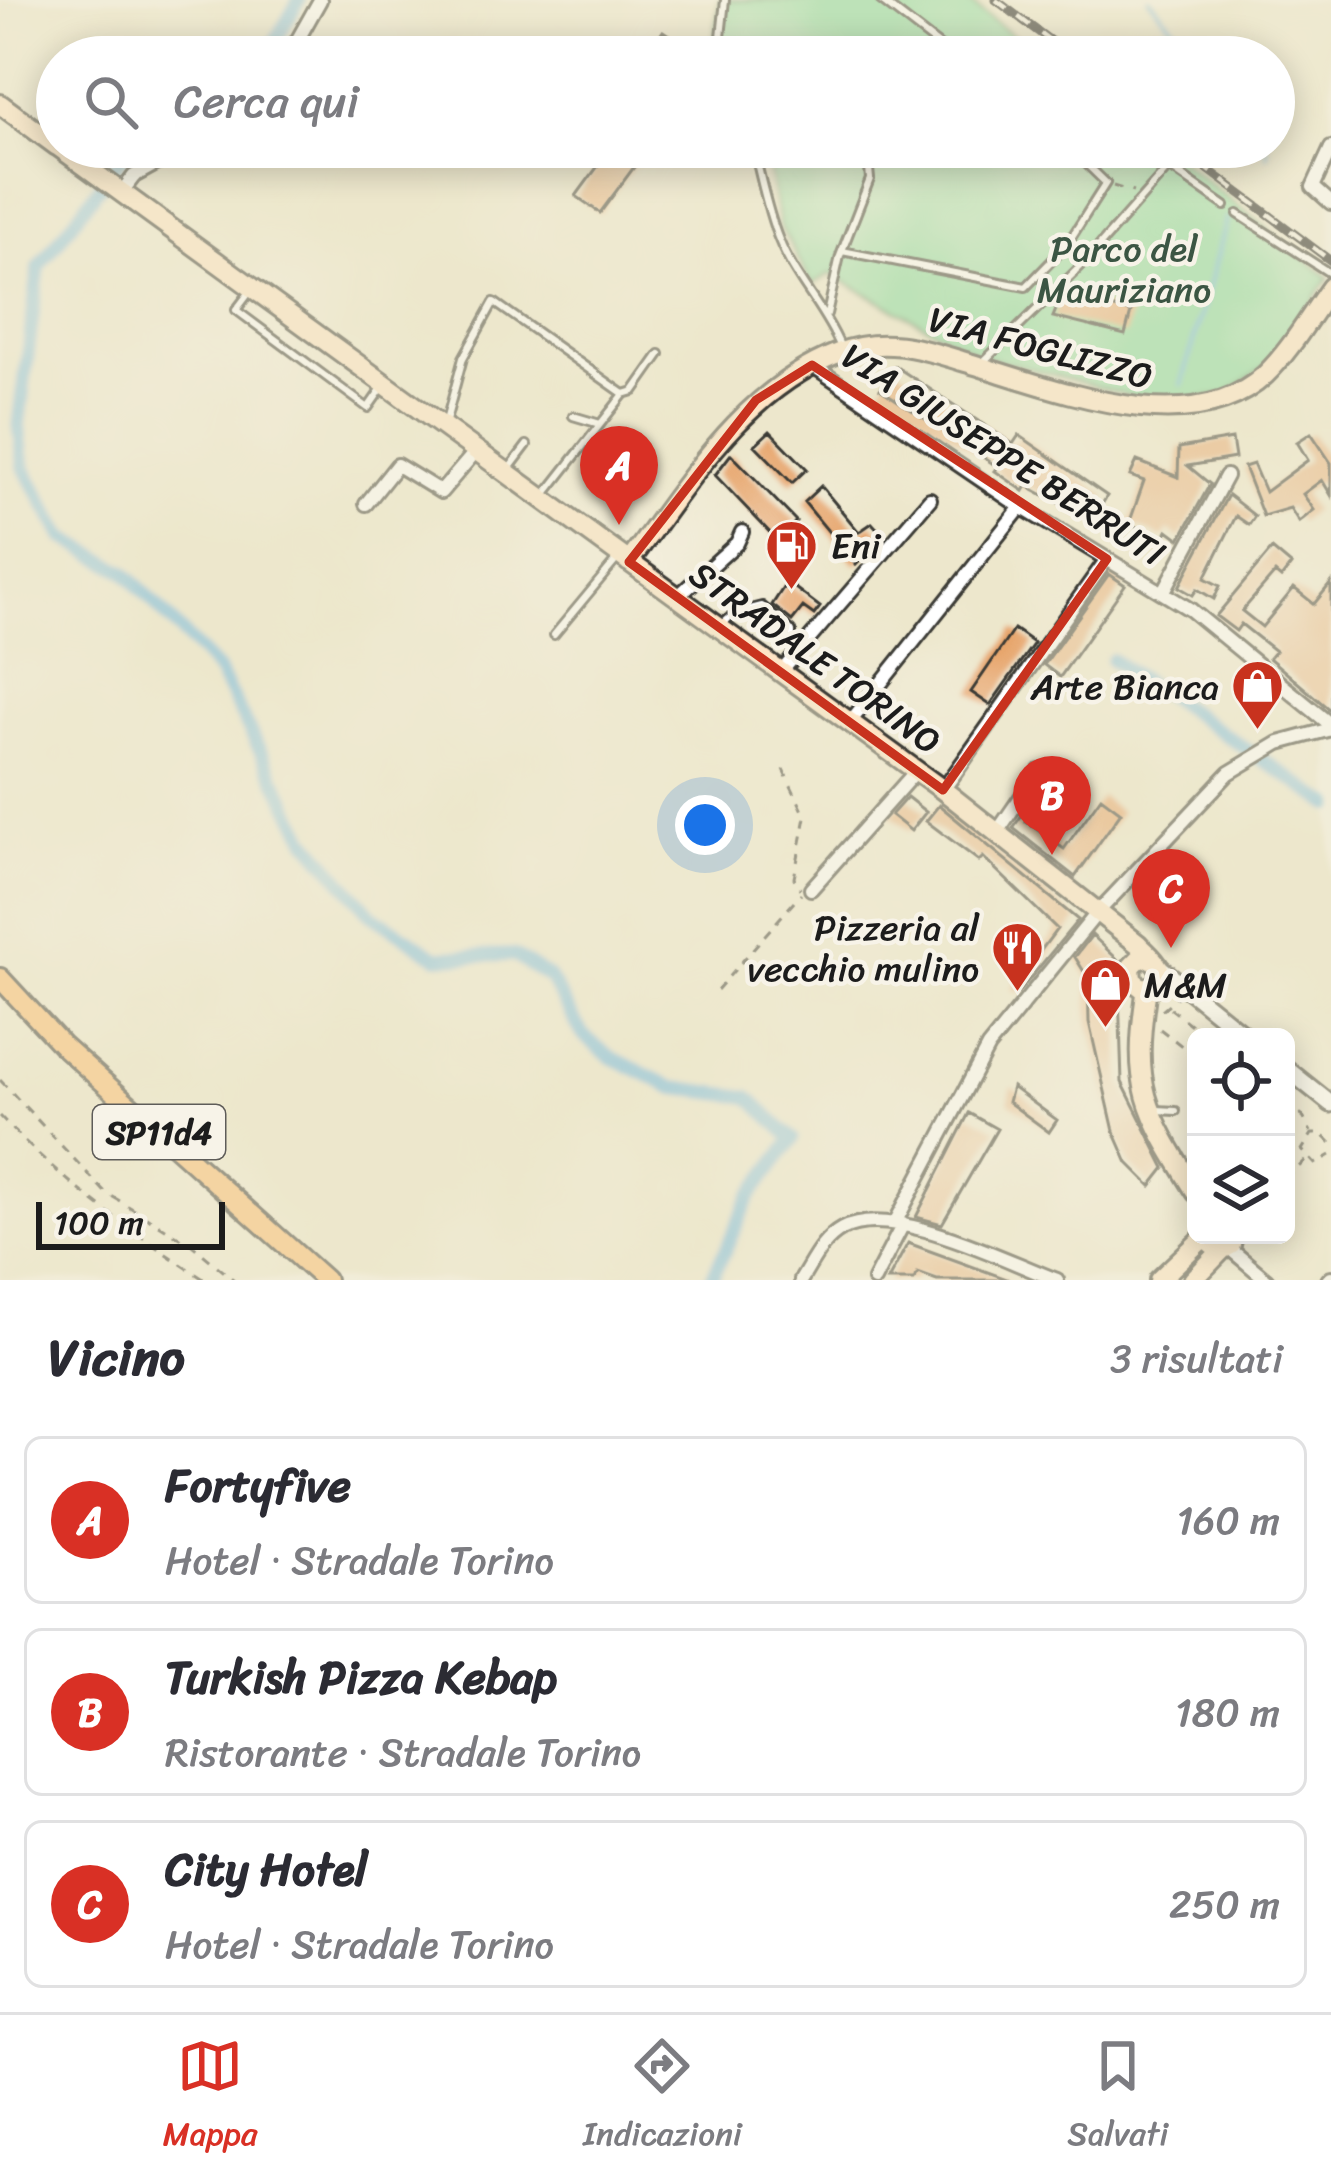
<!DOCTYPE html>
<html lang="it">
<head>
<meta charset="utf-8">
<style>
  body { margin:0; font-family:Sriracha,sans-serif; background:#f7f7f7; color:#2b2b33 }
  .controls { position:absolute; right:36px; bottom:36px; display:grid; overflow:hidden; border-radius:18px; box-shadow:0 6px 30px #0003 }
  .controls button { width:108px; height:108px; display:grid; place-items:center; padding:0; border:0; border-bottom:3px solid #e1e1e2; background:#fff; color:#2b2b33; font:60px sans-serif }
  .scale { position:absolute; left:36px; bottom:30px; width:189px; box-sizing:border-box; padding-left:12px; border:6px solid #1c1c1c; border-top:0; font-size:33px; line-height:42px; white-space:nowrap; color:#1c1c1c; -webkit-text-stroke:9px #f7f3e8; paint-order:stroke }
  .you { position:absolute; left:705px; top:825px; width:42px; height:42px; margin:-30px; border:9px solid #fff; border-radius:50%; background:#1a73e8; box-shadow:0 0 0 18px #1a73e833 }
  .badge { display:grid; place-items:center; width:78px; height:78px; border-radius:50%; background:#d93025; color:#fff; font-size:39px; font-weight:700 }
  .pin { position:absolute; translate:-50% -99px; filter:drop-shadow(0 3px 6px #0008) }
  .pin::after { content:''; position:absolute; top:63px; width:42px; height:36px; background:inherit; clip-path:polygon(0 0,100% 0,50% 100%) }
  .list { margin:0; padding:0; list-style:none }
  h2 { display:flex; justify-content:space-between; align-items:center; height:156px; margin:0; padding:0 48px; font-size:51px }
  h2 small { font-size:39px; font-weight:400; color:#7c7c81 }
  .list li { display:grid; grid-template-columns:78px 1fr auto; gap:36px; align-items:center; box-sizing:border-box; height:168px; margin:0 24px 24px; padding:0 24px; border:3px solid #e1e1e2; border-radius:18px }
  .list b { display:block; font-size:45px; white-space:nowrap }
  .list p { margin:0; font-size:39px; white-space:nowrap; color:#7c7c81 }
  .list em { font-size:39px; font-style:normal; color:#7c7c81 }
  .icon { flex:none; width:66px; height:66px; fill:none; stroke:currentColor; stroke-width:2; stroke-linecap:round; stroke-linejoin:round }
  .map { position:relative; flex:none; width:1331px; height:1280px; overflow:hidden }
  .search { position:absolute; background:#fff; box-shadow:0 6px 30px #0003; left:36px; right:36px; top:36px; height:132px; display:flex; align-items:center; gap:30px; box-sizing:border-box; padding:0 42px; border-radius:66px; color:#7c7c81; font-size:45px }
  .sheet { height:732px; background:#fff }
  nav { display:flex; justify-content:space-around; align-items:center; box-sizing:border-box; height:168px; border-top:3px solid #e1e1e2; background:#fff; font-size:33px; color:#7c7c81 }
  nav a { display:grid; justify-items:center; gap:6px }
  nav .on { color:#d93025 }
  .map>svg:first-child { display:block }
</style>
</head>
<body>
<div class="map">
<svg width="1331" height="1280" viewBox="0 0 1331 1280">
  <rect width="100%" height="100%" fill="#f7f3e8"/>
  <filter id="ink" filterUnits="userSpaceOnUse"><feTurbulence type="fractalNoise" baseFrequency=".00833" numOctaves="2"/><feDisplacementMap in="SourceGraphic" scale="24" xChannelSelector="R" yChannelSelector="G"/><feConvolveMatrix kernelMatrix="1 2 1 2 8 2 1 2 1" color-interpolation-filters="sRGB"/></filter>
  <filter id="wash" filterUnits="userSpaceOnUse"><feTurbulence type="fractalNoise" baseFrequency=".004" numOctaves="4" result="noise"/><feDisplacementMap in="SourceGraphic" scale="48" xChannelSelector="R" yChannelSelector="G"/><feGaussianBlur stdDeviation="2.7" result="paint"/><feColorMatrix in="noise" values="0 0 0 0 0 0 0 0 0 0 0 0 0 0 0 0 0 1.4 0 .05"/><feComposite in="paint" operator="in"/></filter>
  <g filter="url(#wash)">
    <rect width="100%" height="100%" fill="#ede7cc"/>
    <path fill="#84db9f" stroke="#507c5e" stroke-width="3" d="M720,0H966L1042,57H722L713,43Z
      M764,147H1163L1329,277L1271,362L1225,395L1159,404L983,356L830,274L812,285L779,225Z"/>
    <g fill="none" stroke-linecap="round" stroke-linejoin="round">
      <path stroke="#69b5e2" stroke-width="4.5" d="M1150,0L1200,57
        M1267,155V147
        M1182,384L1227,219"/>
      <path stroke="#69b5e2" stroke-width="14" d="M266,57L299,0
        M143,147L121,158L39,267L19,425L24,467L63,537L125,572L218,671L307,839L371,914L437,957L513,955L549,978L583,1035L609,1056L674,1088L749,1097L793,1139L750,1197L711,1280
        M1112,660L1331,805"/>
    </g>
    <g id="blocks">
      <path fill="#e7a56c" d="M663,31L694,52L695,57H645Z
        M612,147H649L600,213L576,196Z
        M1062,295L1131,312L1125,335L1053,317Z
        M895,366L1013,444L1019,435L1107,496L1092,521L1027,486L1024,491L995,471L998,467L880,389Z
        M770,431L807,469L792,483L755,445Z
        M1311,433L1331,463V495L1322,480L1303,494L1314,510L1299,522L1290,508L1263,516L1244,467L1253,464L1265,492L1308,460L1297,442Z
        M1232,439L1235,458L1188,466L1210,484L1180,539L1168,530L1164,538L1129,524L1144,481L1130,476L1137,461L1178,477L1179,448Z
        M731,454L796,521L778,541L715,475Z
        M821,486L859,532L872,523L884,536L856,565L804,502Z
        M1228,495L1255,516L1249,525L1236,516L1205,578L1220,586L1214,599L1197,589L1193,595L1179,587Z
        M1272,549L1291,565L1281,578L1275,573L1242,611L1262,627L1294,588L1314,604L1331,583V711L1269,658L1275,651L1241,624L1236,631L1216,616Z
        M1109,574L1125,585L1060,677L1044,665Z
        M787,582L820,607L814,615L803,607L792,621L772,605Z
        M1014,629L1034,643L990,705L971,692Z
        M1048,767L1059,774L1025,821L1064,849L1101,797L1121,812L1075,877L1013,828L1048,777Z
        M907,797L926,812L911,831L891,815Z
        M939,805L1078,920L1018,993L1012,989L1057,929L983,857L979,861L926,821Z
        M1092,935L1118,960L1122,1082L1165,1168L1151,1186L1128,1163L1114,1131L1089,1022L1088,978L1075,957Z
        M1012,1087L1057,1120L1049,1132L1008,1102Z
        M969,1113L997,1129L942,1224L916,1217Z
        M908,1243L1007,1279V1280H937L918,1273L914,1280H888Z"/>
    </g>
  </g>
  <g filter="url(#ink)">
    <use href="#blocks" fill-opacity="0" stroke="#3b3a36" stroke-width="3"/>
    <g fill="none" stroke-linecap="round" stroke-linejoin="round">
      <defs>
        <path id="service" d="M725,0L721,37L729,57
          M880,0L954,57
          M701,53L704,57
          M753,147C761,177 767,211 779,240C795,280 825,309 841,348
          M1238,214L1331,274
          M842,251L1026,287L1066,246L1106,183L1069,147
          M252,289L236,310L368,408L382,388
          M827,314L840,256L870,179L867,147
          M982,363L1085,262L1169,167L1225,206
          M624,394L634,391L660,354
          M573,416L600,424
          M446,421L463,358L494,302L624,394L544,496
          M508,470L527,445
          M720,626L735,613L762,606L792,631V657
          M554,635L618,558
          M1157,1110L1176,1111"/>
        <path id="minor" d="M288,57L320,0
          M1331,148L1313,187L1331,203
          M121,193L134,176L187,147
          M812,365L1021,507L1191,610L1331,725
          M366,504L397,465L441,492L476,451
          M1163,593L1226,476
          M677,597L737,543L742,532
          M781,672L930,499
          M850,722L1021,507
          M943,790L1107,559
          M997,832L1039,771
          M811,889L916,771
          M896,1221L988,1047L1097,913L1229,773L1279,743L1331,729
          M1229,1248L1267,1280
          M801,1280C813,1261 822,1240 842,1229C893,1202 1005,1261 1057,1280
          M874,1280L903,1224
          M1328,1280L1331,1277"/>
        <path id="tertiary" d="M1160,967L1247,1037
          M1286,1068L1331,1104"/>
        <path id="secondary" d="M0,104L57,146
          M59,147L943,790L1138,944C1150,957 1170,969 1154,986L1142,988L1132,980L1131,967L1140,958L1152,959
          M629,562C689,482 742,391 838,353C883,336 920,348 962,361C1049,386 1189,446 1265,375C1291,350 1310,316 1331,287
          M1147,988C1131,1087 1145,1110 1196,1192
          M1212,1235V1244L1222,1250L1231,1245L1233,1235
          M1159,1280L1201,1240L1211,1241
          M1193,1280L1222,1250"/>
        <path id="primary" d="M0,978L62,1045L325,1280"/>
      </defs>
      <use href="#service" stroke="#3b3a36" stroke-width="12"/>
      <use href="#minor" stroke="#3b3a36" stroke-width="18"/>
      <use href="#tertiary" stroke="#3b3a36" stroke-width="21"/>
      <use href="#secondary" stroke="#3b3a36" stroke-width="24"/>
      <use href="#primary" stroke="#3b3a36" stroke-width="24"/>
      <path stroke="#3b3a36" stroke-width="3" stroke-dasharray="9 9" stroke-linecap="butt" d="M1113,186L1133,192
        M783,769L806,817L794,878L800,889
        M717,990L801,894
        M1170,1008L1206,1037
        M1162,1010L1177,997
        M1160,1029L1196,1057
        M0,1080L105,1192L192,1245L234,1280
        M1286,1102L1302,1115L1311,1132
        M0,1116C62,1182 129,1230 205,1280
        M1331,1143L1322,1134H1312L1302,1150L1315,1164L1331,1155
        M1286,1179L1306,1160"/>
      <use href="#service" stroke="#fff" stroke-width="6"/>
      <use href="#minor" stroke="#fff" stroke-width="12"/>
      <use href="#tertiary" stroke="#fff" stroke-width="15"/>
      <use href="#secondary" stroke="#fee4c5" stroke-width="18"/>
      <use href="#primary" stroke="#fdbc6f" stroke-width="18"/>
      <defs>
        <path id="rail" d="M996,0L1072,57
          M1178,147L1331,261"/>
      </defs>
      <use href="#rail" stroke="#1c1c1c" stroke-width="9"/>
      <use href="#rail" stroke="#f7f3e8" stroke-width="4.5" stroke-dasharray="14" stroke-linecap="butt"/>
    </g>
  </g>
  <path d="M0 0H1331V1280H0ZM812,365L1107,559L943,790L629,562L756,400Z" fill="#ede7cc" fill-opacity=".55" fill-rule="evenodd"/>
  <path fill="none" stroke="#c8321e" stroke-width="9" stroke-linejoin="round" d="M812,365L1107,559L943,790L629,562L756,400Z"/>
  <defs>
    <symbol id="fuel-pin" viewBox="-11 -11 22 30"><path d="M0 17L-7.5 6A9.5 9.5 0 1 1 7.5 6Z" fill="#c8321e" stroke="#f7f3e8"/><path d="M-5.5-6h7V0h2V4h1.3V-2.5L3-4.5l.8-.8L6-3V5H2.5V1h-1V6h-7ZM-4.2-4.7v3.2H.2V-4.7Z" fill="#fff"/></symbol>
    <symbol id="shop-pin" viewBox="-11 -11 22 30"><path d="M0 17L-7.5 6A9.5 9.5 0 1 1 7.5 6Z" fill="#c8321e" stroke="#f7f3e8"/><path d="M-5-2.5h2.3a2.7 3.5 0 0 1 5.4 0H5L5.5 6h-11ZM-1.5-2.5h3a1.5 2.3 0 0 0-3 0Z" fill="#fff"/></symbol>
    <symbol id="restaurant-pin" viewBox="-11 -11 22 30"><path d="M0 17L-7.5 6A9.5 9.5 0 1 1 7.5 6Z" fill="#c8321e" stroke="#f7f3e8"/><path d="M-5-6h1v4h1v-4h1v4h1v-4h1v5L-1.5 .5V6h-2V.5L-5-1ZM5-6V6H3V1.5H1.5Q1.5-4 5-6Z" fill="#fff"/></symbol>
  </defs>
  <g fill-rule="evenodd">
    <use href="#fuel-pin" x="762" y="516" width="59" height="81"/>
    <use href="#shop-pin" x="1228" y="656" width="59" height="81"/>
    <use href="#restaurant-pin" x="988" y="918" width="59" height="81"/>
    <use href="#shop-pin" x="1076" y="954" width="59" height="81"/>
  </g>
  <g text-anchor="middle" stroke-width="9" stroke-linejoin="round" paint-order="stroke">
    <rect fill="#f7f3e8" stroke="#5e5c59" stroke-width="3" x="93" y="1105" width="132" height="54" rx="9"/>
    <g font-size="33" font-weight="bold" fill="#1c1c1c">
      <text x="159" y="1144">SP11d4</text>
    </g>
    <g font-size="36" fill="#3b5543" stroke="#f7f3e8">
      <text x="1124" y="261">Parco del<tspan x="1124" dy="41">Mauriziano</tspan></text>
    </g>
    <g font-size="36" fill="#1c1c1c" stroke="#f7f3e8">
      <text transform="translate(1041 347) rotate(15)" y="13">VIA FOGLIZZO</text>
      <text transform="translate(1004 454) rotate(33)" y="13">VIA GIUSEPPE BERRUTI</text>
      <text transform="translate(816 657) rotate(36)" y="13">STRADALE TORINO</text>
    </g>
    <g font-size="36" fill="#1c1c1c" stroke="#f7f3e8" text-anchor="start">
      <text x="831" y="558">Eni</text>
      <text x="1219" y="699" text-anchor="end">Arte Bianca</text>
      <text x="979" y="940" text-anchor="end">Pizzeria al<tspan x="979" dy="41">vecchio mulino</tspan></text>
      <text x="1144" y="997">M&amp;M</text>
    </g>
  </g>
</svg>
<div class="controls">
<button><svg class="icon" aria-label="locate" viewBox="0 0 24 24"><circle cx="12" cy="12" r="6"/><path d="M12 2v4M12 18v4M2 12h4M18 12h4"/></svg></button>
<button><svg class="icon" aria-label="layers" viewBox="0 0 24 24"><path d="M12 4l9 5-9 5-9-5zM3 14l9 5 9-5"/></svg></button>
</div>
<div class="scale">100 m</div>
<div class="you"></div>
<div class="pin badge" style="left:619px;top:525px">A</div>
<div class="pin badge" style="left:1052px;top:855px">B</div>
<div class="pin badge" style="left:1171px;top:948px">C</div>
<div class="search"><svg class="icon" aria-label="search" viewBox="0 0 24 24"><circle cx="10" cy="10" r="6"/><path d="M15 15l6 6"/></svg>Cerca qui</div>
</div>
<section class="sheet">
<h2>Vicino<small>3 risultati</small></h2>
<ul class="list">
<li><span class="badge">A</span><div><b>Fortyfive</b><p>Hotel · Stradale Torino</p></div><em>160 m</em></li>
<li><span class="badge">B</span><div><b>Turkish Pizza Kebap</b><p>Ristorante · Stradale Torino</p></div><em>180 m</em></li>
<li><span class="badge">C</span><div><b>City Hotel</b><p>Hotel · Stradale Torino</p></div><em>250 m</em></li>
</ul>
</section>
<nav>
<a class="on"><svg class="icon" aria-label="map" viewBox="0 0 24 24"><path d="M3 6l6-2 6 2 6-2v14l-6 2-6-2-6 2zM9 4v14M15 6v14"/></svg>Mappa</a>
<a><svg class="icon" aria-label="directions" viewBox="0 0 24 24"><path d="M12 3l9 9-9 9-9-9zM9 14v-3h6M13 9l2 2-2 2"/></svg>Indicazioni</a>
<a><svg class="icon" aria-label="saved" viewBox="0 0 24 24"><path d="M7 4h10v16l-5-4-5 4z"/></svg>Salvati</a>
</nav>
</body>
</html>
